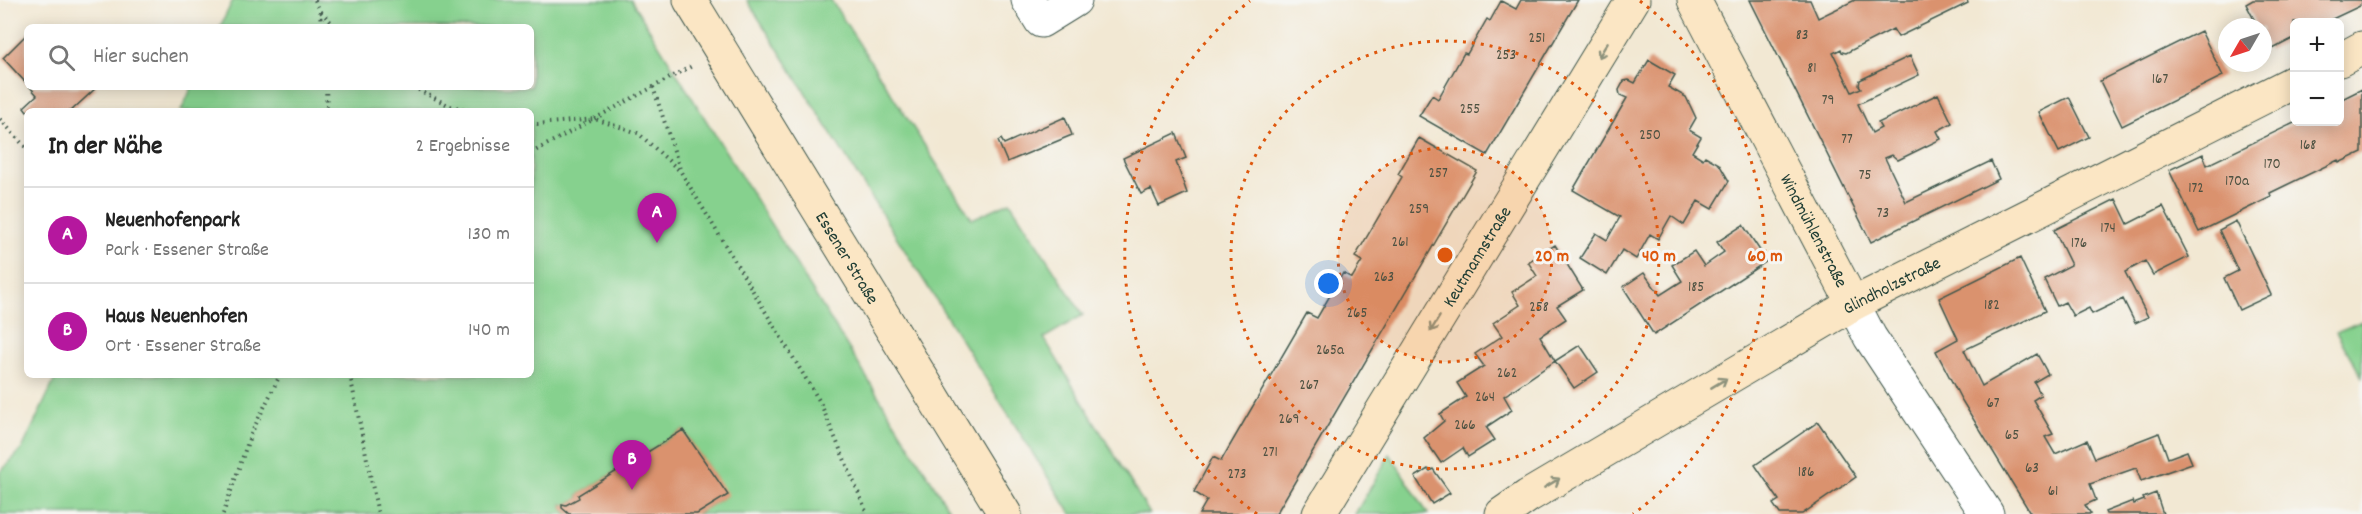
<!DOCTYPE html>
<html lang="de">
<head>
<meta charset="utf-8">
<style>
  body { margin:0; font-family:Dekko,sans-serif; background:#f6f6f6; color:#222 }
  .controls { position:absolute; right:18px; top:18px; display:grid; overflow:hidden; border-radius:9px; box-shadow:0 3px 15px #0003 }
  .controls button { width:54px; height:54px; display:grid; place-items:center; padding:0; border:0; border-bottom:2px solid #e0e0e0; background:#fff; color:#222; font:30px sans-serif }
  .compass { position:absolute; left:2218px; top:18px; width:54px; height:54px; border-radius:50%; background:#fff; box-shadow:0 3px 15px #0003; rotate:231deg }
  .you { position:absolute; left:1329px; top:284px; width:21px; height:21px; margin:-15px; border:4px solid #fff; border-radius:50%; background:#1a73e8; box-shadow:0 0 0 9px #1a73e833 }
  .badge { display:grid; place-items:center; width:39px; height:39px; border-radius:50%; background:#b5179e; color:#fff; font-size:20px; font-weight:700 }
  .pin { position:absolute; translate:-50% -50px; filter:drop-shadow(0 2px 3px #0008) }
  .pin::after { content:''; position:absolute; top:32px; width:21px; height:18px; background:inherit; clip-path:polygon(0 0,100% 0,50% 100%) }
  .list { margin:0; padding:0; list-style:none }
  h2 { display:flex; justify-content:space-between; align-items:center; height:78px; margin:0; padding:0 24px; font-size:26px }
  h2 small { font-size:20px; font-weight:400; color:#767676 }
  .list li { display:grid; grid-template-columns:39px 1fr auto; gap:18px; align-items:center; box-sizing:border-box; height:96px; padding:0 24px; border-top:2px solid #e0e0e0 }
  .list b { display:block; font-size:22px; white-space:nowrap }
  .list p { margin:0; font-size:20px; white-space:nowrap; color:#767676 }
  .list em { font-size:20px; font-style:normal; color:#767676 }
  .icon { flex:none; width:33px; height:33px; fill:none; stroke:currentColor; stroke-width:2; stroke-linecap:round; stroke-linejoin:round }
  .map { position:relative; flex:none; width:2362px; height:514px; overflow:hidden }
  .search { position:absolute; background:#fff; box-shadow:0 3px 15px #0003; left:24px; top:24px; width:510px; height:66px; display:flex; align-items:center; gap:15px; box-sizing:border-box; padding:0 21px; border-radius:9px; color:#767676; font-size:22px }
  .panel { position:absolute; background:#fff; box-shadow:0 3px 15px #0003; left:24px; top:108px; width:510px; height:270px; border-radius:9px }
  .map>svg:first-child { display:block }
</style>
</head>
<body>
<div class="map">
<svg width="2362" height="514" viewBox="0 0 2362 514">
  <rect width="100%" height="100%" fill="#f6f6f2"/>
  <filter id="ink" filterUnits="userSpaceOnUse"><feTurbulence type="fractalNoise" baseFrequency=".0167" numOctaves="2"/><feDisplacementMap in="SourceGraphic" scale="12" xChannelSelector="R" yChannelSelector="G"/><feConvolveMatrix kernelMatrix="1 2 1 2 8 2 1 2 1" color-interpolation-filters="sRGB"/></filter>
  <filter id="wash" filterUnits="userSpaceOnUse"><feTurbulence type="fractalNoise" baseFrequency=".008" numOctaves="4" result="noise"/><feDisplacementMap in="SourceGraphic" scale="24" xChannelSelector="R" yChannelSelector="G"/><feGaussianBlur stdDeviation="1.35" result="paint"/><feColorMatrix in="noise" values="0 0 0 0 0 0 0 0 0 0 0 0 0 0 0 0 0 1.4 0 .05"/><feComposite in="paint" operator="in"/></filter>
  <g filter="url(#wash)">
    <rect width="100%" height="100%" fill="#f2e8d3"/>
    <path fill="#86d18e" stroke="#528761" stroke-width="1.5" d="M233,0H631L952,514H697L727,495L683,430L578,495L579,498L566,505L562,504V508L569,514H0V472L22,449L57,375H531V111H181L192,87H531V27H220Z
      M747,0H831L972,219L1010,202L1083,315L1044,338L1150,514H1071Z
      M2362,321V377L2336,332Z
      M1390,454L1428,514H1355Z"/>
    <g id="blocks">
      <path fill="#da926e" d="M1521,0H1578L1487,155L1419,116L1432,95L1438,99L1464,53L1467,54L1487,19L1490,21L1501,1L1516,9Z
        M1750,0H1810L1818,18L1855,0H1967L1968,3L1898,37L1893,29L1846,53L1842,52L1841,49L1833,53L1852,92L1861,88L1859,85L1860,80L1910,56L1919,75L1858,104L1872,133L1881,128L1878,123L1938,94L1952,123L1937,131L1941,139L1898,160L1892,155L1885,158L1906,202L1991,161L1999,179L1871,242Z
        M2253,0H2362V5L2326,22H2294V38L2269,51L2263,38V27H2258L2246,4Z
        M2201,31L2223,76L2122,126L2100,81Z
        M27,34V84L3,58Z
        M1649,60L1675,75L1668,87L1686,97L1696,118L1689,130L1701,137L1692,152L1703,159L1705,156L1719,164L1729,181L1712,209L1698,201L1684,225L1671,216L1658,239L1650,234L1636,259L1622,250L1607,275L1580,258L1596,233L1607,240L1620,217L1573,190L1627,98L1620,95L1619,90L1624,81L1629,80L1635,83Z
        M30,87H97L71,111H27L24,107L37,95Z
        M2362,89V152L2339,163L2338,160L2270,193L2271,197L2199,232L2169,170L2203,154L2207,165L2296,122H2340V100Z
        M2069,97L2089,137L2059,152L2039,112Z
        M1065,117L1072,135L1007,162L998,141L1001,139L1004,144Z
        M1176,133L1186,158L1176,162L1187,193L1159,206L1151,189L1141,194L1123,158Z
        M1419,138L1477,171L1276,514H1199L1207,500L1194,492L1213,457L1221,461L1307,313L1317,318L1343,273L1352,278L1362,261L1355,257L1402,177L1398,174Z
        M2116,199L2128,224L2163,206L2189,257L2153,275L2145,261L2125,272L2148,317L2135,323L2123,299L2092,314L2089,308L2073,316L2065,302L2057,306L2044,279L2071,265L2054,230Z
        M2236,221L2271,295L2239,310L2224,278L2238,271L2219,230Z
        M1743,225L1767,261L1654,335L1623,287L1644,273L1660,295L1682,281L1672,265L1694,251L1704,266L1724,252L1717,242Z
        M1555,245L1583,290L1557,306L1566,319L1540,336L1555,361L1504,396L1512,410L1486,427L1495,440L1468,457L1463,448L1441,463L1424,438L1444,421L1440,414L1466,397L1457,383L1484,366L1475,354L1502,336L1493,323L1520,305L1512,292L1537,276L1528,262Z
        M2020,258L2045,311L1964,350L1982,386L2037,354L2048,374L2034,382L2041,395L2033,400L2053,434L2045,437L2055,454L2087,440L2095,458L2159,433L2168,458L2187,451L2192,463L2141,481L2136,468L2090,484L2096,500L2085,505L2091,514H2031L1961,399L1936,351L1958,339L1939,298Z
        M1580,345L1598,372L1574,388L1555,361Z
        M1818,422L1856,477L1802,514H1780L1773,504L1779,500L1755,465Z
        M683,430L728,495L697,514H569L562,508V504L566,505L579,498L578,495Z
        M1428,469L1430,471L1433,469L1450,493L1432,504L1415,477Z
        M2156,493L2163,514H2106L2105,512L2133,501L2134,504L2144,500L2143,498Z"/>
    </g>
  </g>
  <g filter="url(#ink)">
    <use href="#blocks" fill-opacity="0" stroke="#3f574c" stroke-width="1.5"/>
    <g fill="none" stroke-linecap="round" stroke-linejoin="round">
      <defs>
        <path id="street" d="M1028,0L1041,21L1075,0
          M1853,304L1870,337L1987,514"/>
        <g id="secondary">
          <path id="s1" d="M690,0L1005,514"/>
          <path id="s2" d="M1694,0L1853,304"/>
          <path d="M2340,60L2362,48"/>
          <path id="s3" d="M1319,514L1633,0"/>
          <path id="s4" d="M1502,514L1528,496L1853,304L2294,82"/>
        </g>
      </defs>
      <use href="#street" stroke="#3f574c" stroke-width="35"/>
      <use href="#secondary" stroke="#3f574c" stroke-width="35"/>
      <path stroke="#3f574c" stroke-width="4" stroke-dasharray="1.5 4.5" stroke-linecap="butt" d="M315,0L320,11L321,27
        M321,12L336,27
        M326,87L327,111
        M413,87L450,106L475,111
        M653,87L681,172L820,402L865,508L866,514
        M0,119L27,149
        M531,123L537,124L595,119L638,133L681,172
        M531,153L692,66
        M350,375L378,514
        M223,514L250,436L280,375"/>
      <use href="#street" stroke="#fff" stroke-width="33"/>
      <use href="#secondary" stroke="#fbe6c4" stroke-width="33"/>
    </g>
    <defs><path id="oneway-shaft" d="M-6 0H5M1.5-3L5.5 0L1.5 3" fill="none" stroke-width="1.6" stroke-linecap="round" stroke-linejoin="round" transform="scale(1.5)"/></defs>
    <g stroke="#8d927c">
      <use href="#oneway-shaft" transform="translate(1603 50) rotate(121)"/>
      <use href="#oneway-shaft" transform="translate(1435 324) rotate(121)"/>
      <use href="#oneway-shaft" transform="translate(1719 383) rotate(-31)"/>
      <use href="#oneway-shaft" transform="translate(1552 483) rotate(-31)"/>
    </g>
  </g>
  <circle cx="1445" cy="255" r="107" fill="#de580e" fill-opacity=".12"/>
  <g fill="none" stroke="#de580e" stroke-width="3" stroke-dasharray="3 6">
    <circle cx="1445" cy="255" r="107"/>
    <circle cx="1445" cy="255" r="214"/>
    <path d="M1257 514A320 320 0 0 1 1250 1M1640 1A320 320 0 0 1 1633 514"/>
  </g>
  <g text-anchor="middle" stroke-width="6" stroke-linejoin="round" paint-order="stroke">
    <g font-size="15" fill="#4e5242">
      <text x="1802" y="39">83</text>
      <text x="1537" y="42">251</text>
      <text x="1506" y="59">253</text>
      <text x="1812" y="72">81</text>
      <text x="2160" y="83">167</text>
      <text x="1828" y="104">79</text>
      <text x="1470" y="113">255</text>
      <text x="1650" y="139">250</text>
      <text x="1847" y="143">77</text>
      <text x="2308" y="149">168</text>
      <text x="2272" y="168">170</text>
      <text x="1438" y="177">257</text>
      <text x="1865" y="179">75</text>
      <text x="2237" y="185">170a</text>
      <text x="2196" y="192">172</text>
      <text x="1419" y="213">259</text>
      <text x="1883" y="217">73</text>
      <text x="2108" y="232">174</text>
      <text x="1400" y="246">261</text>
      <text x="2079" y="247">176</text>
      <text x="1384" y="281">263</text>
      <text x="1696" y="291">185</text>
      <text x="1992" y="309">182</text>
      <text x="1539" y="311">258</text>
      <text x="1357" y="317">265</text>
      <text x="1330" y="354">265a</text>
      <text x="1507" y="377">262</text>
      <text x="1309" y="389">267</text>
      <text x="1485" y="401">264</text>
      <text x="1993" y="407">67</text>
      <text x="1289" y="423">269</text>
      <text x="1465" y="429">266</text>
      <text x="2012" y="439">65</text>
      <text x="1270" y="456">271</text>
      <text x="2032" y="472">63</text>
      <text x="1806" y="476">186</text>
      <text x="1237" y="478">273</text>
      <text x="2053" y="495">61</text>
    </g>
    <g font-size="18" fill="#1f3d34" stroke="#f6f6f2">
      <text dy="6" stroke="none"><textPath href="#s2" startOffset="260">Windmühlenstraße</textPath></text>
      <text dy="6" stroke="none"><textPath href="#s1" startOffset="302">Essener Straße</textPath></text>
      <text dy="6" stroke="none"><textPath href="#s3" startOffset="302">Keutmannstraße</textPath></text>
      <text dy="6" stroke="none"><textPath href="#s4" startOffset="452">Glindholzstraße</textPath></text>
    </g>
  </g>
  <circle cx="1445" cy="255" r="9" fill="#de580e" stroke="#f6f6f2" stroke-width="3"/>
  <g font-size="18" text-anchor="middle" font-weight="bold" fill="#de580e" stroke="#f6f6f2" stroke-width="6" stroke-linejoin="round" paint-order="stroke">
    <text x="1552" y="261">20 m</text>
    <text x="1659" y="261">40 m</text>
    <text x="1765" y="261">60 m</text>
  </g>
</svg>
<div class="controls">
<button>+</button>
<button>−</button>
</div>
<svg class="compass" viewBox="-18 -18 36 36"><path d="M0-13l5 13h-10z" fill="#e53935"/><path d="M0 13l5-13h-10z" fill="#767676"/></svg>
<div class="you"></div>
<div class="pin badge" style="left:657px;top:243px">A</div>
<div class="pin badge" style="left:632px;top:490px">B</div>
<div class="search"><svg class="icon" aria-label="search" viewBox="0 0 24 24"><circle cx="10" cy="10" r="6"/><path d="M15 15l6 6"/></svg>Hier suchen</div>
<section class="panel">
<h2>In der Nähe<small>2 Ergebnisse</small></h2>
<ul class="list">
<li><span class="badge">A</span><div><b>Neuenhofenpark</b><p>Park · Essener Straße</p></div><em>130 m</em></li>
<li><span class="badge">B</span><div><b>Haus Neuenhofen</b><p>Ort · Essener Straße</p></div><em>140 m</em></li>
</ul>
</section>
</div>
</body>
</html>
